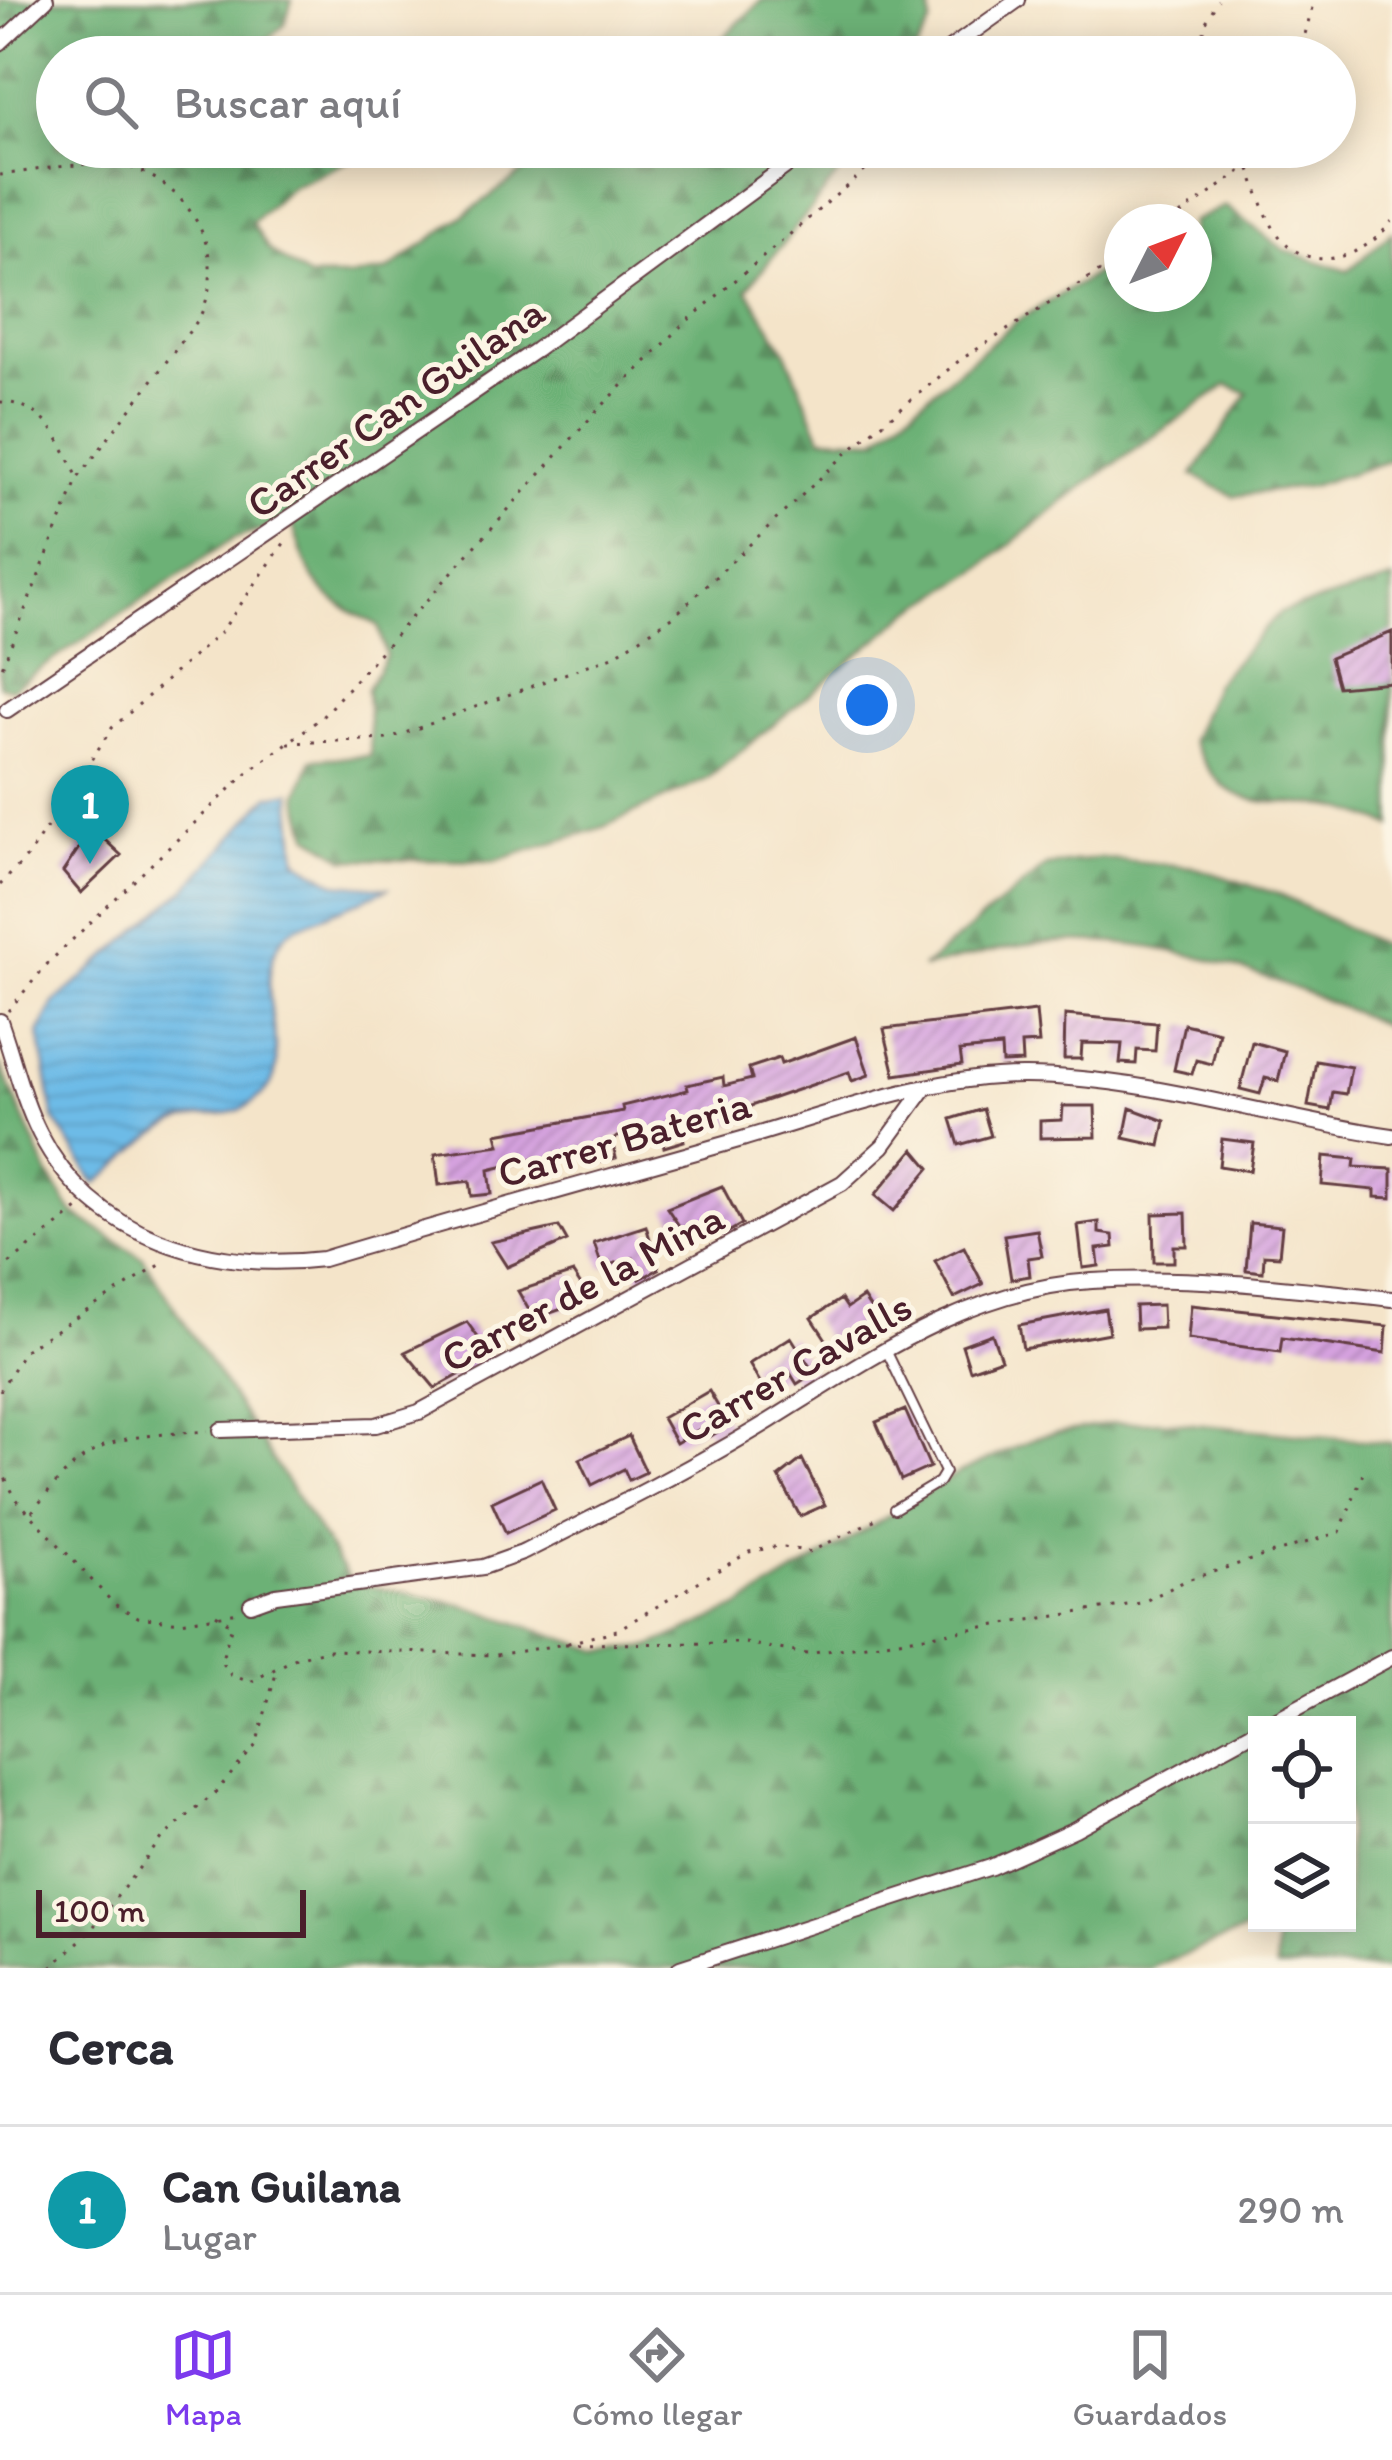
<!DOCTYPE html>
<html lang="es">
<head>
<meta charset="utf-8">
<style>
  body { margin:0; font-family:Itim,sans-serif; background:#f2f2f3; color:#2b2b33 }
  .controls { position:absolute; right:36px; bottom:36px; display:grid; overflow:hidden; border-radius:0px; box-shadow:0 6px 30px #0003 }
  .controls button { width:108px; height:108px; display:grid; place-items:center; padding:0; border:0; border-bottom:3px solid #e1e1e2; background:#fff; color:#2b2b33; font:60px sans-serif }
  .compass { position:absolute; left:1104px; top:204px; width:108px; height:108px; border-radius:50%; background:#fff; box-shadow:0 6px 30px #0003; rotate:48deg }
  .scale { position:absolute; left:36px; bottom:30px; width:270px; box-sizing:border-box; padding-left:12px; border:6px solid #4a1f2b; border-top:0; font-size:33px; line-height:42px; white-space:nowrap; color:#4a1f2b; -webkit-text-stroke:9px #fcf5e5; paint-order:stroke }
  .you { position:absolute; left:867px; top:705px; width:42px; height:42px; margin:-30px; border:9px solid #fff; border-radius:50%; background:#1a73e8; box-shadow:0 0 0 18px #1a73e833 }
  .badge { display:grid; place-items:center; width:78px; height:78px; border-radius:50%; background:#7c3aed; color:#fff; font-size:39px; font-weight:700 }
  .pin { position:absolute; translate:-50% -99px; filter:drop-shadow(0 3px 6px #0008) }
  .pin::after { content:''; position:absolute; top:63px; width:42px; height:36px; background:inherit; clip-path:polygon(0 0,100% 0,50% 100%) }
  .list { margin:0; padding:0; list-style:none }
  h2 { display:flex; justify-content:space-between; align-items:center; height:156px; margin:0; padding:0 48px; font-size:51px }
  h2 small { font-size:39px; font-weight:400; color:#7c7c81 }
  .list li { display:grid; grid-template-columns:78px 1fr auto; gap:36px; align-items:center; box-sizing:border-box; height:168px; padding:0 48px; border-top:3px solid #e1e1e2 }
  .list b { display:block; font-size:45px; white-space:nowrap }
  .list p { margin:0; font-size:39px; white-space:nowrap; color:#7c7c81 }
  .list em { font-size:39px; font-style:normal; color:#7c7c81 }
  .icon { flex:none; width:66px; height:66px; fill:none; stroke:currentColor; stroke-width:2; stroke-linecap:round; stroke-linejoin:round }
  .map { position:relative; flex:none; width:1392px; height:1968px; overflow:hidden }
  .search { position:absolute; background:#fff; box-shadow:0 6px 30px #0003; left:36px; right:36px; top:36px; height:132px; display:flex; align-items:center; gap:30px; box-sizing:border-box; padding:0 42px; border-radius:66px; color:#7c7c81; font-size:45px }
  .sheet { height:324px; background:#fff }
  nav { display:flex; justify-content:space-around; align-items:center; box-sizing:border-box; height:168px; border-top:3px solid #e1e1e2; background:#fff; font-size:33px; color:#7c7c81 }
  nav a { display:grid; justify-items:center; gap:6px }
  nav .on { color:#7c3aed }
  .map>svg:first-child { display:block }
</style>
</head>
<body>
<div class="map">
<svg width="1392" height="1968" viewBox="0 0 1392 1968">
  <defs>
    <pattern id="forest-firs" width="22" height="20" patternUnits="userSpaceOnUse" patternTransform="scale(3)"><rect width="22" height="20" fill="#6cb176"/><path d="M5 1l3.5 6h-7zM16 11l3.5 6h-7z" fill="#5b8f61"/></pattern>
    <pattern id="water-rules" width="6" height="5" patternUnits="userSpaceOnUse" patternTransform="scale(3)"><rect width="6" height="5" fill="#6dbbe7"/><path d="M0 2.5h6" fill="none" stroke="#60a0c6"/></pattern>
    <pattern id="building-hatch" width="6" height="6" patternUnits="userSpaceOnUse" patternTransform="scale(3)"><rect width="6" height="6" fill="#d5a2df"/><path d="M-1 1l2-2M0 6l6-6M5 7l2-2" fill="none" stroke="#af83b5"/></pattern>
  </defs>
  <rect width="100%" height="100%" fill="#fcf5e5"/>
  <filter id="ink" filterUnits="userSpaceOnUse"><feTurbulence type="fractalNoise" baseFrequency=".00833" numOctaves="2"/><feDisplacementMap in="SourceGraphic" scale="24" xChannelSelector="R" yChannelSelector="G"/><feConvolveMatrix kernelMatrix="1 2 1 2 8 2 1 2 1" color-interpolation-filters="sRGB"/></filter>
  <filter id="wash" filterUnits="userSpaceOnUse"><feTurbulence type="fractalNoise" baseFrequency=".004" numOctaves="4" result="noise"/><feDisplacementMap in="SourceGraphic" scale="48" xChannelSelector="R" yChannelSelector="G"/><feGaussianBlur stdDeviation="2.7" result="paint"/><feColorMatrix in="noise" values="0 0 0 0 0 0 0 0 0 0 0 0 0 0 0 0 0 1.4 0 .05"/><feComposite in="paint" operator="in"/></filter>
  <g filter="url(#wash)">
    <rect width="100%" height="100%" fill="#f4e4c9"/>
    <path fill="url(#forest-firs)" stroke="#5b6850" stroke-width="3" d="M0,0H292L285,24L249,57H57V147H379L289,188L252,223L269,250L308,277H350L387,271L558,147H860L747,289L786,352L821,437L876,439L1018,320L1122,258V294H1194L1191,222L1225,206L1286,251L1348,271L1392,232V460L1311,486L1234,496L1193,475L1248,393L1227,385L1090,481L977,571L910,612L707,779L603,827L495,861L346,859L309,835L298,795L312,759L371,756L367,689L386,656L378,625C317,596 310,584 292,521L233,539L12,688L0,686Z
      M762,0H929L931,23L912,57H703Z
      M1392,580V826C1373,819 1350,809 1330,806C1259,799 1227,814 1191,740L1215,683L1279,613Z
      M1101,858L1193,867L1278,894L1386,947L1392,952V1029C1285,982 1177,936 1057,942C1013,944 965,959 922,968L1046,866Z
      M0,1064L48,1174L73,1213L143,1258L351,1582L463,1605L601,1651L650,1647L738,1608L957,1474L1041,1436L1113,1423L1161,1421L1392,1443V1968H1276L1275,1923H1347V1725H1257V1923H1267L1149,1968H0Z"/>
    <path fill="url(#water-rules)" stroke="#5c6d89" stroke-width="3" d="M291,792L297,860L335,883L388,888C368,900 294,925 288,932C244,977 295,1058 268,1088C234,1126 217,1107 177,1122C150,1133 120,1166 96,1184L54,1119L39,1033L54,1003L190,885L269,796Z"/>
    <g id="blocks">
      <path fill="url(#building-hatch)" d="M1392,632V682L1338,687L1330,658Z
        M92,828L121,855L81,893L63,872Z
        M1036,1011L1039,1043L1021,1044L1022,1062L1002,1063L1001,1047L960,1051L962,1065L895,1075L884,1029Z
        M1065,1015L1157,1023L1155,1051L1137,1050L1136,1064L1120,1063L1122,1044L1082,1043L1081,1059H1064Z
        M1184,1024L1219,1032L1212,1064L1196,1060L1192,1074L1174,1070Z
        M856,1037L869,1075L852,1081L849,1072L742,1109L744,1121L730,1124L726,1110L679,1121L684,1141L664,1147L660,1129L617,1137L612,1141L616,1158L601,1162L598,1149L551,1159L554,1172L538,1175L534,1159L489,1170L492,1194L472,1196L470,1181L439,1185L435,1154L500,1145L497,1134L623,1111L622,1106L688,1090L687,1085L723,1077L724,1086L752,1079L749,1068L779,1058L781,1064Z
        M1252,1042L1285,1051L1278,1081L1265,1078L1260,1094L1240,1089Z
        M1316,1061L1351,1067L1346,1094L1333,1092L1330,1110L1308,1106Z
        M1063,1106H1095L1096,1137L1040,1138V1121L1062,1120Z
        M1130,1108L1165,1121L1160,1146L1124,1138Z
        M983,1109L991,1136L959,1145L951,1119Z
        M1222,1139L1254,1143L1250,1171L1219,1166Z
        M914,1149L930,1168L894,1211L875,1195Z
        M1324,1156L1355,1159L1354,1167L1392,1169V1198L1375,1197V1190L1322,1185Z
        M722,1186L742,1224L725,1234L721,1225L686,1236L667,1208Z
        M1186,1213L1187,1246H1174V1262H1154L1153,1214Z
        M1099,1222V1233L1113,1235L1114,1247L1097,1249L1099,1266L1083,1268L1078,1225Z
        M1250,1223L1282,1226L1279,1256L1264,1255L1263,1272L1246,1270Z
        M646,1226L659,1269L640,1279L633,1258L602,1267L594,1243Z
        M559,1227L567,1241L507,1267L491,1242Z
        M1037,1230L1042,1256L1028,1258L1030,1276L1011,1279L1004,1235Z
        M964,1247L983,1284L954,1298L935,1261Z
        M573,1273L590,1299L534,1319L518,1291Z
        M863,1297L878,1320L833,1350L812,1318L841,1299L847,1308Z
        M1162,1305L1163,1328L1136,1329L1135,1306Z
        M1191,1305L1387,1326L1385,1353L1282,1338L1280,1352L1188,1339Z
        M1105,1309L1109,1333L1023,1349L1019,1325Z
        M467,1322L492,1357L435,1388L405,1352Z
        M992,1334L1001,1359L970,1370L962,1345Z
        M791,1337L814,1373L797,1384L789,1371L763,1387L749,1364Z
        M709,1391L729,1425L711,1436L705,1426L676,1443L662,1418Z
        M905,1410L930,1467L901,1480L876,1422Z
        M629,1436L646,1472L629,1480L624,1469L592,1485L580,1459Z
        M802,1459L825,1505L800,1516L779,1477Z
        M541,1479L555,1510L506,1533L492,1502Z"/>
    </g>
  </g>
  <g filter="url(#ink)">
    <use href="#blocks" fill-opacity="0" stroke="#643d43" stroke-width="3"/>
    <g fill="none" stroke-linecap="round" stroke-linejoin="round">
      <defs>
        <path id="service" d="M885,1348L945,1472L939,1482L894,1509"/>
        <path id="minor" d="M0,43L46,0
          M938,57L1018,0
          M7,710L536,350L812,147
          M0,1021C13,1057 22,1099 40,1134C94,1240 212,1272 323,1259C462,1217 602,1179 742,1139C831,1113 932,1075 1025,1076C1150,1077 1270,1118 1392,1136
          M221,1430L376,1425L419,1412L842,1183L883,1146L923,1091
          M251,1604L276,1595L483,1567L522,1553C606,1511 691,1469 771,1420C871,1358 970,1288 1092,1281C1191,1275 1294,1288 1392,1299
          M1266,1725L1392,1657
          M680,1968L991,1867L1075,1829L1257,1730"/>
      </defs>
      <use href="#service" stroke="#643d43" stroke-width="12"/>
      <use href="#minor" stroke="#643d43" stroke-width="18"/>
      <path stroke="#643d43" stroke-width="3" stroke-dasharray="3 9" stroke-linecap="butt" d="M1201,57L1205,24L1218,0
        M1299,57L1314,0
        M1240,147C1254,172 1259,203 1273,227C1304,279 1363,260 1392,221
        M0,175C33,171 99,158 129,167C194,187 231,260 198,320L78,478L0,672
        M1170,222L1250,165L1262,147
        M0,402C46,403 61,442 78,478
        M288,743L389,739L613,656L674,616L852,448L960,360L1122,257
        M0,885L28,856L112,728L221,632L287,539
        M8,1011L49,962L247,773L321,718L594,414L686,322L893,147
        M0,1271L78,1209
        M0,1391L24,1350L165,1262
        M0,1468L16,1499L114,1604L138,1617L181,1622L239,1612
        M32,1512C93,1434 112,1438 208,1431
        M216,1614L232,1625L221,1662L231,1675L250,1682L296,1658L330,1650L496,1655L565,1644L617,1630L749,1552L779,1546L810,1552L882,1516
        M565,1644L745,1643L807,1654L1141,1603L1187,1580L1340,1532L1365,1468
        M51,1968L91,1930L163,1837L214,1794L256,1745L277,1670"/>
      <use href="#service" stroke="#fff" stroke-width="8"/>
      <use href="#minor" stroke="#fff" stroke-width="14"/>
    </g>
  </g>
  <g text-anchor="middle" stroke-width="10" stroke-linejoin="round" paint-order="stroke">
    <g font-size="42" fill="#4a1f2b" stroke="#fcf5e5">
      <text transform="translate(395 407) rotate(-35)" y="15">Carrer Can Guilana</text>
      <text transform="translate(624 1138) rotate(-16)" y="15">Carrer Bateria</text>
      <text transform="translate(582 1287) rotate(-28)" y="15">Carrer de la Mina</text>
      <text transform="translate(795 1367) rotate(-30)" y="15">Carrer Cavalls</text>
    </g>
  </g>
</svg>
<div class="controls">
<button><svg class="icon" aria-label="locate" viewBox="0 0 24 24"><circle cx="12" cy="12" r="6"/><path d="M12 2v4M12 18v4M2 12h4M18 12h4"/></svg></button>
<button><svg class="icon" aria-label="layers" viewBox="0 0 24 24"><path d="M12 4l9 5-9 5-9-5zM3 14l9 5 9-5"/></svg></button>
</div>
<svg class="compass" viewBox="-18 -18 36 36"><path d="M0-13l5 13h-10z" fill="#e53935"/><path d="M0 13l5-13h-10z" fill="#7c7c81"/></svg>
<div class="scale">100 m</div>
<div class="you"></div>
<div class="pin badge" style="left:90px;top:864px;background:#0f9aa8">1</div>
<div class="search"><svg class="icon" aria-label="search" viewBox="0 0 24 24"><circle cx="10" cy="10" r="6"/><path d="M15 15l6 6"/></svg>Buscar aquí</div>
</div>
<section class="sheet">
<h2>Cerca<small></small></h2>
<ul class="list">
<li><span class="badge" style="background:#0f9aa8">1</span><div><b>Can Guilana</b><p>Lugar</p></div><em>290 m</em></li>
</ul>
</section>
<nav>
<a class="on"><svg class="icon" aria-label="map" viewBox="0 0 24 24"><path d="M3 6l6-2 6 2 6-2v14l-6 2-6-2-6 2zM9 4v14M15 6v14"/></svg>Mapa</a>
<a><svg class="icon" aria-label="directions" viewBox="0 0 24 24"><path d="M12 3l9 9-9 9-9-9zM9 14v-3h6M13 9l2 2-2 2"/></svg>Cómo llegar</a>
<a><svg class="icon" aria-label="saved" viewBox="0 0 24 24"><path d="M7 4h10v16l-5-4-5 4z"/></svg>Guardados</a>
</nav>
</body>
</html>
